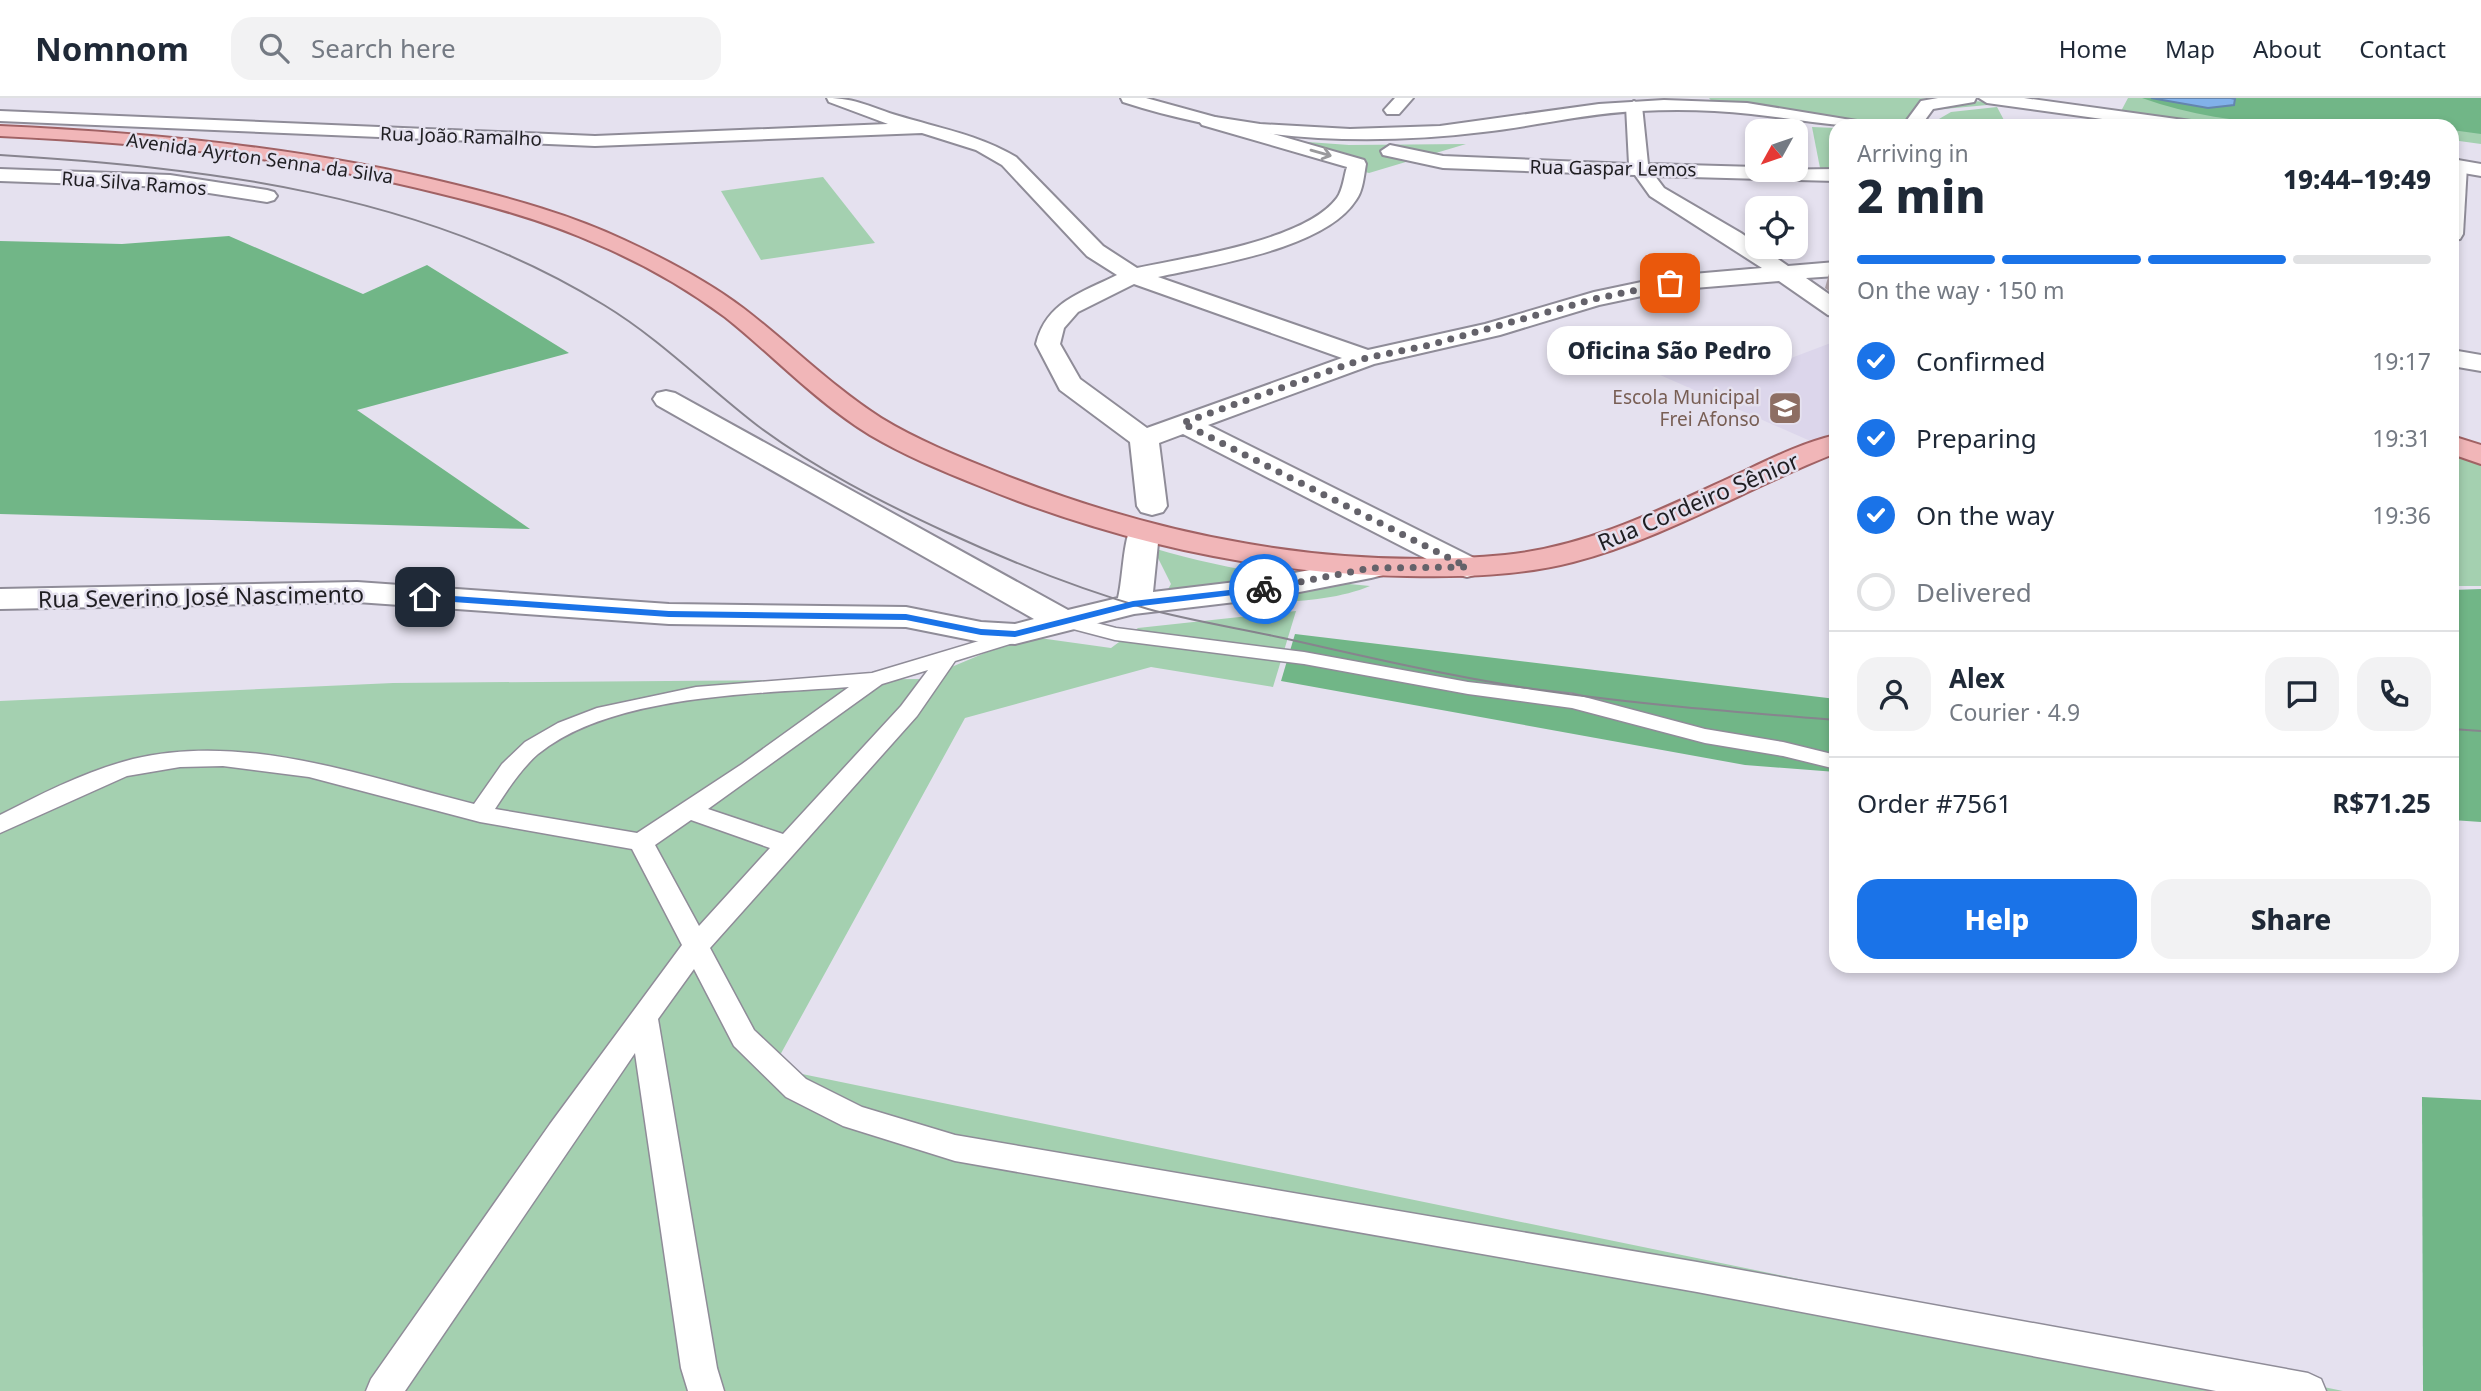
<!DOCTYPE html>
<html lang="en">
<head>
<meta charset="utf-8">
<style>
	:root { --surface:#fff; --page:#f2f2f3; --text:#1f2937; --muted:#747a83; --line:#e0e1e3; --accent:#1a73e8 }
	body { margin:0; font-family:"Noto Sans",sans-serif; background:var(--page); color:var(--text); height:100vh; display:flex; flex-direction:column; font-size:26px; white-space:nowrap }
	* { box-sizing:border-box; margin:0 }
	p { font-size:23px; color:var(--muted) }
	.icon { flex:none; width:38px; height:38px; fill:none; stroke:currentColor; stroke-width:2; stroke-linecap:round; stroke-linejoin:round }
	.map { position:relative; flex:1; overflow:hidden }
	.drawer { position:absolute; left:1829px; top:21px; width:630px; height:854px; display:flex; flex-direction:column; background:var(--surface); border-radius:21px; box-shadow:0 4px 10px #0003 }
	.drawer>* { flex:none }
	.needle { width:46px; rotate:230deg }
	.tools { position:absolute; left:1745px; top:21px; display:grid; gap:14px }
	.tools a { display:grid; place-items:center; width:63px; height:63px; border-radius:14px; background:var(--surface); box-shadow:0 4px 10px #0003; font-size:35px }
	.pin { position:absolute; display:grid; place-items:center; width:60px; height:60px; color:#fff; margin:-30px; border-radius:14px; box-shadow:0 4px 10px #0006 }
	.courier { position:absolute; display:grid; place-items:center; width:70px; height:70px; margin:-35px; border:5px solid #1a73e8; border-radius:50%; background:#fff; color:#222; box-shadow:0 2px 9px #0007 }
	.bubble { position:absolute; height:49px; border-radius:21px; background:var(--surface); box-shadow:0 4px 10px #0003; font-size:23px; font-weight:800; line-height:49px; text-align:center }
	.headline em { font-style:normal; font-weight:800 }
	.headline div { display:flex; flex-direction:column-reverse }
	.headline { display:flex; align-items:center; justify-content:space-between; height:119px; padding:0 28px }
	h1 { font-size:46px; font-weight:800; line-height:52px }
	.bar { display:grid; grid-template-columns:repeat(4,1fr); gap:10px 7px; align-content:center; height:84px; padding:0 28px }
	.bar i { height:9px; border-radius:5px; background:var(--line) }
	.bar .selected { background:var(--accent) }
	.bar p { grid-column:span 4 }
	.line { display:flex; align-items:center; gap:18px; padding:0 28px; border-top:2px solid var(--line) }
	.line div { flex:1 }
	.round { display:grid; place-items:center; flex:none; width:74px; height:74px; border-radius:21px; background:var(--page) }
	ol { padding:0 28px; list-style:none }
	li { display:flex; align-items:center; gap:21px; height:77px }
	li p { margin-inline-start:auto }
	li .icon { padding:7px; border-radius:50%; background:var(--accent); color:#fff; stroke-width:4 }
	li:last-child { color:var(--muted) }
	li i { width:38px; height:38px; border:4px solid var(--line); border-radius:50% }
	.primary-button { display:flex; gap:14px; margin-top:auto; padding:14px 28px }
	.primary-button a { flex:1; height:80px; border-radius:21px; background:var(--accent); color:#fff; font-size:28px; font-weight:800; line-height:80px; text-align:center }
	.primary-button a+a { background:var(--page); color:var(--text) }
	header { display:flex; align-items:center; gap:42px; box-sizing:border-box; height:98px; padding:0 35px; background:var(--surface); border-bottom:2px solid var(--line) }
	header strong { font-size:33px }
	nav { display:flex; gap:38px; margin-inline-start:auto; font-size:24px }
	.search { width:490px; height:63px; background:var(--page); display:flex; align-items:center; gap:18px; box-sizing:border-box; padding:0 24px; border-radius:21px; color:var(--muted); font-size:26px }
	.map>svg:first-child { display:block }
</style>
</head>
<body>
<header>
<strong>Nomnom</strong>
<div class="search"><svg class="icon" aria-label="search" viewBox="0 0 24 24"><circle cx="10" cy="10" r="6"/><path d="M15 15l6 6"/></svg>Search here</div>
<nav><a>Home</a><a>Map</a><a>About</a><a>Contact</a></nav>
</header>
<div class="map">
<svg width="2481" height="1293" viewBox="0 0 2481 1293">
	<rect width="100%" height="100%" fill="#e5e1ef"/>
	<!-- commercial -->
	<polygon fill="#dcd6eb" points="1836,243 1836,353 1833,353 1635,266 1717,244 1773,267"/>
	<!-- green -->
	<g fill="#a4d0b0">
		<polygon points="1709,0 1917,0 2009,5 1933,12 1925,23 1929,28 1840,28 1808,22 1720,13"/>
		<polygon points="2128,0 2481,0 2481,46 2452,42 2452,28 2214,28 2120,15"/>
		<polygon points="1997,9 2005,24 2039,28 1935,28 1932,25 1951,14"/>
		<polygon points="1812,29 1836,30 1836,71 1820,70"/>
		<polygon points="1238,39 1349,47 1466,46 1369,75"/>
		<polygon points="823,79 875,145 761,162 721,93"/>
		<polygon points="2452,352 2481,362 2481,488 2452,488"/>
		<path d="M 1153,450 C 1227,472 1293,481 1370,488 C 1316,511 1222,504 1160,505 L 1171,486 Z"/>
		<polygon points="1296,513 1273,589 1151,569 965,620 773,970 2343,1293 0,1293 0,603 393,585 923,581 1025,538 1111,550 1138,530"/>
	</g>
	<!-- forest -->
	<g fill="#71b687">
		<path d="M 2142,0 L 2481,0 L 2481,36 L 2452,32 L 2452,28 L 2424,28 L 2368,21 L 2364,28 C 2289,28 2214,26 2142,0 Z"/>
		<polygon points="229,138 363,196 427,167 569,255 357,312 530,431 0,416 0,143 122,146"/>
		<polygon points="2481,491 2481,724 2452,722 2452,492"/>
		<polygon points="1295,536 1836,601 1836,674 1745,667 1281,583"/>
		<polygon points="2422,999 2481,1002 2481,1293 2423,1293"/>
	</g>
	<!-- water -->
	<polygon fill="#81b1ea" stroke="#6485ae" stroke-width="2" points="2151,0 2231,0 2235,1 2234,7 2208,10"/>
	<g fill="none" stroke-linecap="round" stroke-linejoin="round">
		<!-- service casing -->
		<g stroke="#8f8c98" stroke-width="3">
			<g id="service">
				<polygon points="1061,516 1116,530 1304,554 1468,584 1573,596 1705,631 1783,644 1836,657 1836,671 1783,658 1705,645 1572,610 1468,596 1304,566 1115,542 1054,526 1051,522 1054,518"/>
				<path d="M 1022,530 L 1029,532 L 1032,536 L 1029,540 L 955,563 L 917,618 L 710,850 L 754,932 L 806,981 L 862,1009 L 955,1037 L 1697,1164 L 2308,1275 L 2321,1281 L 2326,1293 L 2216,1293 L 1697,1194 L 955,1063 L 843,1028 L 786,999 L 734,948 L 694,871 L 658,921 L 717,1270 L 724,1293 L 688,1293 L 681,1270 L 635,955 L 405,1293 L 366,1293 L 371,1281 L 550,1026 L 682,847 L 632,751 L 480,724 L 309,679 L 223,668 L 180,669 L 127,678 L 0,735 L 0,717 C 43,695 86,673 133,661 C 247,634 365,679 474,706 L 502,666 L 525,644 L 558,625 L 597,610 L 696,589 L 872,575 ZM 928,572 L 901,608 L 783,736 L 708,711 L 882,586 ZM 849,589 L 742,666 L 637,735 L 495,711 C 508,691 521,671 538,656 C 612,596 757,596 849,589 ZM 691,722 L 770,750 L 699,828 L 655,747 Z"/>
			</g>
		</g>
		<!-- minor casing -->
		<g stroke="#8f8c98" stroke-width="4">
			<g id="minor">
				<path d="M 827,0 C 856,0 872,10 899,18 C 939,30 979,37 1016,59 L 1103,148 L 1137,170 C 1188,159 1305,143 1337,100 C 1343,92 1344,78 1347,69 L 1202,27 L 1199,23 L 1202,19 L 1214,19 L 1364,62 L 1366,66 C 1364,77 1363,93 1356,102 C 1325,151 1212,167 1158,179 L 1368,252 L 1485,226 L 1594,194 L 1670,178 L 1762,170 L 1650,98 L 1635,77 L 1443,70 L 1383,57 L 1381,53 L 1390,47 L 1443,58 L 1629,66 L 1626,8 L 1634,3 L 1642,8 L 1648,66 L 1757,69 L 1757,72 L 1836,71 L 1836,83 L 1655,78 L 1664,90 L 1741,135 L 1788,168 L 1836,164 L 1836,178 L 1806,180 L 1836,201 L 1836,219 L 1828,217 L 1779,183 L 1670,192 L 1599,207 L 1500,237 L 1374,266 L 1208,327 L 1478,462 L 1483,469 L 1478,476 L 1467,479 L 1456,476 L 1183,336 L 1159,345 L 1167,408 L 1163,414 L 1152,417 L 1141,414 L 1137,408 L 1130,344 L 1060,292 L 1036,246 C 1046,204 1081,195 1117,177 L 1087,158 L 1002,67 L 976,52 L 922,35 L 595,48 L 0,23 L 0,13 L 595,38 L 888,26 L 829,4 ZM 1134,186 L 1342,260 L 1147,330 L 1080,281 L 1060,246 L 1064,230 L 1078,214 Z"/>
				<polygon points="1395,0 1413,0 1399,16 1387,16 1384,12"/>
				<polygon points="2458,62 2467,68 2463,136 2460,141 2452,142 2452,64"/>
				<polygon points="0,71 170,77 267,92 274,94 277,98 274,102 267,104 170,89 0,83"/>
				<polygon points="2452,252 2481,257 2481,273 2452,268"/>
				<path d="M 666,293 L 675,295 L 1068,512 L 1118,500 C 1123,481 1123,441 1132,428 L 1143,426 L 1154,428 L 1159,435 L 1153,494 L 1269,480 L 1371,460 L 1383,463 L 1387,470 L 1383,477 L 1371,480 L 1269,500 L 1134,516 L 1015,546 L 981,544 L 906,529 L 669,526 L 357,504 L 0,511 L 0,491 L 357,484 L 669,506 L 906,509 L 981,524 L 1015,526 L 1034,521 L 657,307 L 653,301 L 657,295 Z"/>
			</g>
		</g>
		<!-- tertiary casing -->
		<g stroke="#8f8c98" stroke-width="4">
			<path id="tertiary" d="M 1121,0 L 1146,0 L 1215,19 L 1260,26 L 1350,31 L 1440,28 L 1599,6 L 1664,2 L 1747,5 L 1857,23 L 1866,28 C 1826,28 1791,20 1751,16 C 1715,12 1677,11 1640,13 C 1587,15 1536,28 1483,34 C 1361,49 1241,42 1123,4 Z"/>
		</g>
		<!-- secondary casing -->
		<g stroke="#8f8c98" stroke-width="4">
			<g id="secondary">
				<polygon points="1938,0 1976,0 1974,4 1933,11 1925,22 1929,28 1911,28 1907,22 1921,3"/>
				<polygon points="1979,0 2024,0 2191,23 2200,28 2153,28 1987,5"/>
				<polygon points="2452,61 2481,66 2481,78 2452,73"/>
			</g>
		</g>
		<!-- primary casing -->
		<g stroke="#a16264" stroke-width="4">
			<g id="primary">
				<path d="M 0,28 C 154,35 306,50 456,87 C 513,101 571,117 624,142 C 665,161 707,183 743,210 C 790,246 831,288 881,320 C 917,342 957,358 997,374 C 1156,438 1332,473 1505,457 C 1587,449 1662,411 1736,377 C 1768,362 1801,345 1836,337 L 1836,355 C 1747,390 1665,440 1573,464 C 1518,478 1463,479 1407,478 C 1258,476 1114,443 977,387 C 940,372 904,357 870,337 C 816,304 774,258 725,219 C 686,190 642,165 597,146 C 546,123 492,108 438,95 C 295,59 148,45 0,38 Z"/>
				<polygon points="2452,338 2481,347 2481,366 2452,356"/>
			</g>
		</g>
		<!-- service -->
		<use href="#service" fill="#fff" fill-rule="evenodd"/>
		<!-- minor -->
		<use href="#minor" fill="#fff" fill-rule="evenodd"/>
		<!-- tertiary -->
		<use href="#tertiary" fill="#fff" fill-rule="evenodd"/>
		<!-- secondary -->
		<use href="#secondary" fill="#fff" fill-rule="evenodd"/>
		<!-- primary -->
		<use href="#primary" fill="#f1b6b8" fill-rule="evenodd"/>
		<!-- tram -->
		<g stroke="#87848e" stroke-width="2">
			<path d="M 0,57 C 209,70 422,95 604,207 C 660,241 706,288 758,328 C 816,371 881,404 946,434 C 1011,464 1079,491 1148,511 C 1192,523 1238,530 1283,540 C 1366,559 1449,578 1533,591 C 1633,606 1735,614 1836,622"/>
			<polyline points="2452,631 2481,633"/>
		</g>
	</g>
	<!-- wall -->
	<polygon fill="#b1a4a9" points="1833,161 1836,161 1836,199 1825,190"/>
	<!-- one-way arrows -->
	<defs><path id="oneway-shaft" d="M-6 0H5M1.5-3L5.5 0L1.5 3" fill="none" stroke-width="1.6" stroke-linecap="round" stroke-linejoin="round" transform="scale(1.75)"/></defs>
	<use stroke="#9a9a9c" href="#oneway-shaft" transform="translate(1321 55) rotate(16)"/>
	<!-- route -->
	<polygon fill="#1a73e8" points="1264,488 1269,491 1267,493 1133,509 1015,539 981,537 906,522 669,519 425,502 420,499 425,496 669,513 906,516 981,531 1015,533 1133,503"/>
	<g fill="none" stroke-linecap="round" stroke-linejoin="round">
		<!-- done -->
		<polyline stroke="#64626a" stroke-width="7" stroke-dasharray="0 12.6" points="1264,491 1371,470 1467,469 1182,325 1366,260 1426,248 1594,201 1670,185"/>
	</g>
	<!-- icons -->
	<defs>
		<g id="school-square" transform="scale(1.75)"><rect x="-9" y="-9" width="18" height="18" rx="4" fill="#8d6e63" stroke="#e5e1ef"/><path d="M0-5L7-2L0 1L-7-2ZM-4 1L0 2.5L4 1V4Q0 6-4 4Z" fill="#fff"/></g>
	</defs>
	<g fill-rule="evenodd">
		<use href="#school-square" x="1785" y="310"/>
	</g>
	<g text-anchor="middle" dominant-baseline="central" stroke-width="5" stroke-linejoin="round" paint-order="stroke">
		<!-- far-street labels -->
		<g font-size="19" fill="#1f1e22" stroke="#e5e1ef">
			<text transform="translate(461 38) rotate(2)">Rua João Ramalho</text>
			<text transform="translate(260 60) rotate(8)">Avenida Ayrton Senna da Silva</text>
			<text transform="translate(1613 70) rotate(1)">Rua Gaspar Lemos</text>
			<text transform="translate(134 85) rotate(4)">Rua Silva Ramos</text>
		</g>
		<!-- far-education labels -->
		<g font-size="19" fill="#785e54" stroke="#e5e1ef" text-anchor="end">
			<text x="1760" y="299">Escola Municipal<tspan x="1760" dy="22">Frei Afonso</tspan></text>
		</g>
		<!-- street labels -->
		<g font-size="23" fill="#1f1e22" stroke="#e5e1ef">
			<text transform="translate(1698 403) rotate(-23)">Rua Cordeiro Sênior</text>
			<text transform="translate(201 498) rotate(-1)">Rua Severino José Nascimento</text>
		</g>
	</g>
</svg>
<div class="tools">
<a><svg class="needle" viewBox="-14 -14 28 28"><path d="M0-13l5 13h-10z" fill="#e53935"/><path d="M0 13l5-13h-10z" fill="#747a83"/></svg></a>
<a><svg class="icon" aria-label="locate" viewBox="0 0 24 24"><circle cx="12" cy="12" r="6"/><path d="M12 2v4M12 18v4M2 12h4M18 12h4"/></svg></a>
</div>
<div class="pin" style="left:1670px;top:185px;background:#ea580c"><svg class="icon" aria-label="bag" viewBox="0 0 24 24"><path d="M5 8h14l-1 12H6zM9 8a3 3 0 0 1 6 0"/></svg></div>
<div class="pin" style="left:425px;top:499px;background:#1f2937"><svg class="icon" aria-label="home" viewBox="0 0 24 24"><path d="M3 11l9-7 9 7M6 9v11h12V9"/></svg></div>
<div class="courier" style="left:1264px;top:491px"><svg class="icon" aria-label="bike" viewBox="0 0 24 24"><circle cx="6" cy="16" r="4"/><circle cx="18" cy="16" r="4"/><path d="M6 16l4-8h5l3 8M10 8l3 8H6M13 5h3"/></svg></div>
<div class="bubble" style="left:1547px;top:228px;width:245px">Oficina São Pedro</div>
<section class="drawer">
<div class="headline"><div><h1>2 min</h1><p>Arriving in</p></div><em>19:44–19:49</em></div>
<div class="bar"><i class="selected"></i><i class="selected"></i><i class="selected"></i><i></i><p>On the way · 150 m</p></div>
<ol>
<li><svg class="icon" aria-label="check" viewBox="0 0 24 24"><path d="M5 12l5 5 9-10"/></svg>Confirmed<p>19:17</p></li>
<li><svg class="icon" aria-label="check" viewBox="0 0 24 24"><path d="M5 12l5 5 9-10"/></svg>Preparing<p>19:31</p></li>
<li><svg class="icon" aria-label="check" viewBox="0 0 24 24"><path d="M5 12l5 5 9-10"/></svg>On the way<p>19:36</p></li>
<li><i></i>Delivered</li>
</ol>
<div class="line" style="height:126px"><a class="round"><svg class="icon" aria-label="person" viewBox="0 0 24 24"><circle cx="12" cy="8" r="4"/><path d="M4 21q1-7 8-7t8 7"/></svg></a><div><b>Alex</b><p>Courier · 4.9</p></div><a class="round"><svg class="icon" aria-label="chat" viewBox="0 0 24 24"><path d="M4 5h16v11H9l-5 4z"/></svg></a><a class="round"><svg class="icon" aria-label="phone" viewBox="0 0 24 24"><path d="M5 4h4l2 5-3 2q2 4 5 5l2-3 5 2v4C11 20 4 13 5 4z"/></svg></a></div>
<div class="line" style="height:91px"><div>Order #7561</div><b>R$71.25</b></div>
<div class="primary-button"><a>Help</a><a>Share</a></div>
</section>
</div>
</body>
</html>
